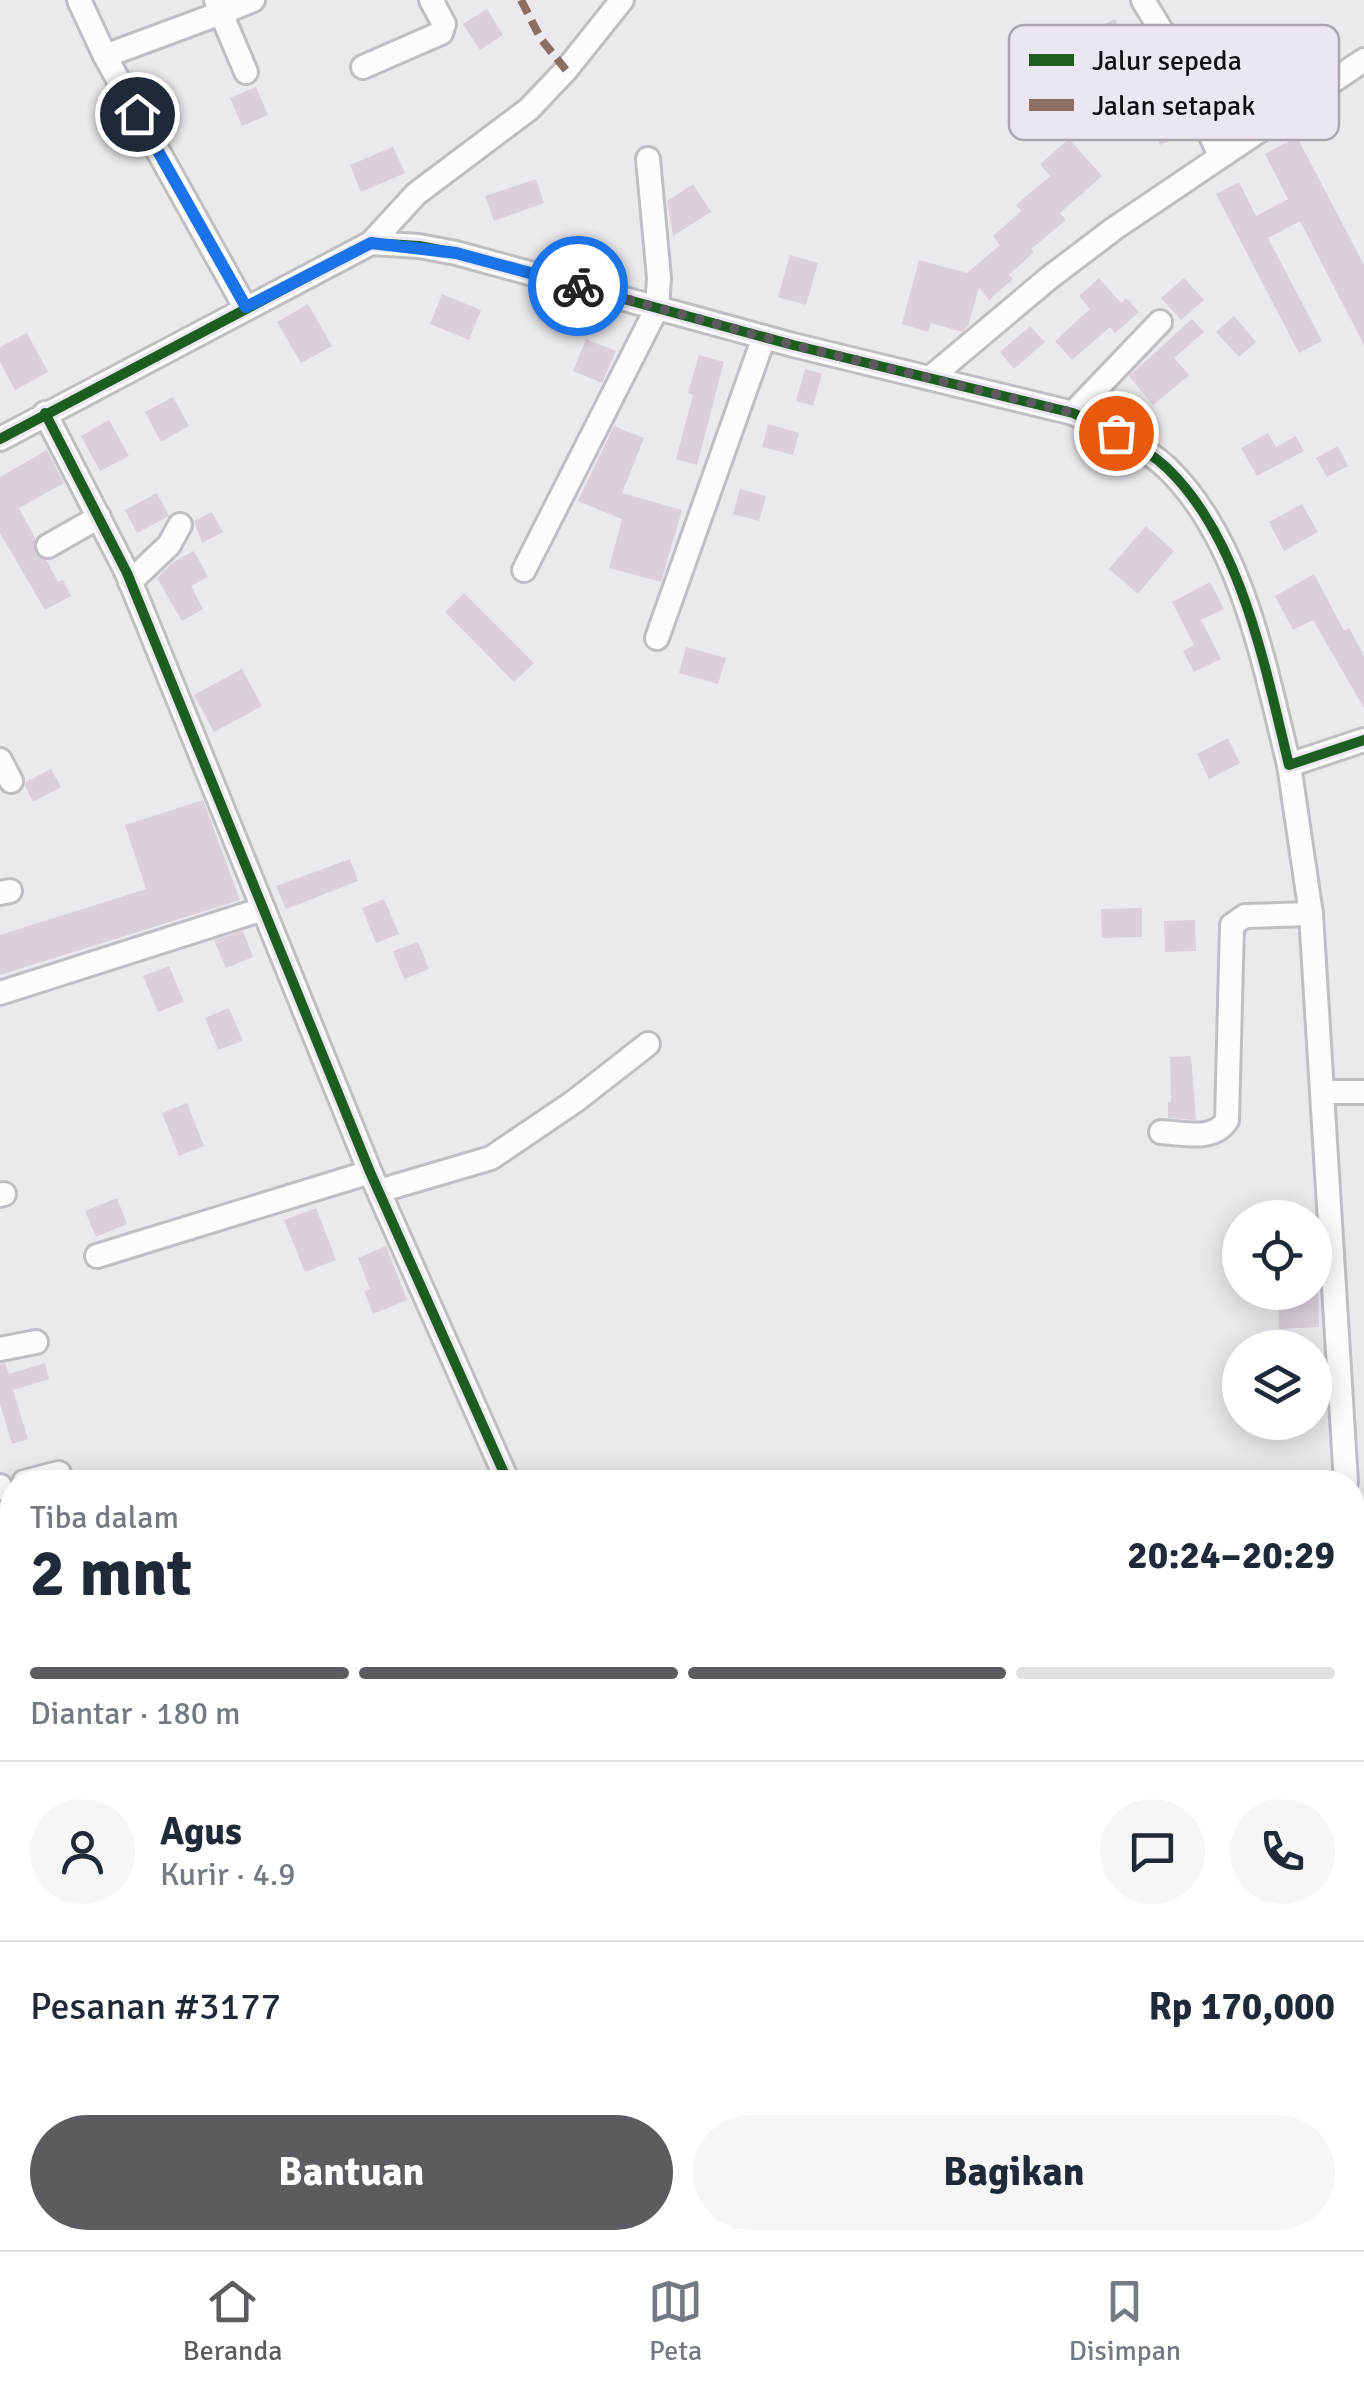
<!DOCTYPE html>
<html lang="id">
<head>
<meta charset="utf-8">
<style>
	:root { --surface:#fff; --page:#f6f6f7; --text:#1f2937; --muted:#747a83; --line:#e0e1e3; --accent:#5d5b5f }
	body { margin:0; font-family:Signika,sans-serif; background:var(--page); color:var(--text); height:100vh; display:flex; flex-direction:column; font-size:38px; white-space:nowrap }
	* { box-sizing:border-box; margin:0 }
	p { font-size:32px; color:var(--muted) }
	.icon { flex:none; width:55px; height:55px; fill:none; stroke:currentColor; stroke-width:2; stroke-linecap:round; stroke-linejoin:round }
	.map { position:relative; flex:1; overflow:hidden }
	.details { position:absolute; left:0px; top:1470px; width:1365px; height:780px; display:flex; flex-direction:column; background:var(--surface); border-radius:40px 40px 0 0; box-shadow:0 5px 25px #0003 }
	.details>* { flex:none }
	.buttons { position:absolute; left:1222px; top:1200px; display:grid; gap:20px }
	.buttons a { display:grid; place-items:center; width:110px; height:110px; border-radius:50%; background:var(--surface); box-shadow:0 5px 25px #0003; font-size:50px }
	.pin { position:absolute; display:grid; place-items:center; width:85px; height:85px; color:#fff; margin:-42px; border:5px solid #fff; border-radius:50%; box-shadow:0 2px 10px #0007 }
	.courier { position:absolute; display:grid; place-items:center; width:100px; height:100px; margin:-50px; border:8px solid #1a73e8; border-radius:50%; background:#fff; color:#222; box-shadow:0 2px 12px #0007 }
	.head em { font-style:normal; font-weight:700 }
	.head div { display:flex; flex-direction:column-reverse }
	.head { display:flex; align-items:center; justify-content:space-between; height:170px; padding:0 30px }
	h1 { font-size:65px; font-weight:700; line-height:75px }
	.bar { display:grid; grid-template-columns:repeat(4,1fr); gap:15px 10px; align-content:center; height:120px; padding:0 30px }
	.bar i { height:12px; border-radius:8px; background:var(--line) }
	.bar .active { background:var(--accent) }
	.bar p { grid-column:span 4 }
	.line { display:flex; align-items:center; gap:25px; padding:0 30px; border-top:2px solid var(--line) }
	.line div { flex:1 }
	.round { display:grid; place-items:center; flex:none; width:105px; height:105px; border-radius:52px; background:var(--page) }
	.primary-button { display:flex; gap:20px; margin-top:auto; padding:20px 30px }
	.primary-button a { flex:1; height:115px; border-radius:60px; background:var(--accent); color:#fff; font-size:40px; font-weight:700; line-height:115px; text-align:center }
	.primary-button a+a { background:var(--page); color:var(--text) }
	.dock { display:flex; justify-content:space-around; align-items:center; height:140px; border-top:2px solid var(--line); background:var(--surface); font-size:28px; color:var(--muted) }
	.dock a { display:grid; justify-items:center; gap:5px }
	.dock .active { color:var(--accent) }
	.map>svg:first-child { display:block }
</style>
</head>
<body>
<div class="map">
<svg width="1364" height="2250" viewBox="0 0 1364 2250">
	<rect width="100%" height="100%" fill="#ece9ee"/>
	<!-- building -->
	<g fill="#d9d0d9">
		<polygon points="487,9 503,35 480,50 463,24"/>
		<polygon points="1115,19 1126,44 1094,59 1083,34"/>
		<polygon points="256,87 268,115 242,126 230,98"/>
		<polygon points="1169,97 1186,134 1160,145 1144,108"/>
		<polygon points="1297,137 1364,265 1364,345 1300,221 1268,238 1322,341 1299,353 1216,194 1239,182 1256,216 1288,199 1265,154"/>
		<polygon points="1069,139 1102,176 1060,213 1066,220 1031,249 1034,252 1009,275 1013,279 989,300 979,288 968,326 962,332 931,323 928,332 902,324 919,260 967,273 1000,245 993,236 1021,211 1016,205 1050,176 1040,164"/>
		<polygon points="393,147 405,173 361,192 350,165"/>
		<polygon points="536,179 544,203 494,221 485,196"/>
		<polygon points="693,184 711,212 673,236 667,201"/>
		<polygon points="790,255 818,263 806,305 778,297"/>
		<polygon points="1099,278 1121,303 1126,298 1139,312 1115,333 1110,327 1072,360 1055,341 1090,309 1079,296"/>
		<polygon points="1184,278 1204,300 1181,320 1161,298"/>
		<polygon points="442,294 481,310 469,340 430,324"/>
		<polygon points="308,304 332,346 301,363 277,322"/>
		<polygon points="1234,316 1256,342 1239,357 1216,332"/>
		<polygon points="1192,319 1204,332 1174,358 1189,375 1153,405 1129,376"/>
		<polygon points="1030,326 1045,342 1014,369 1000,352"/>
		<polygon points="27,333 48,372 15,390 0,362 0,347"/>
		<polygon points="586,339 616,351 602,383 573,371"/>
		<polygon points="699,355 724,362 697,465 676,459 693,395 688,393"/>
		<polygon points="805,369 822,374 813,406 796,401"/>
		<polygon points="173,397 189,426 161,442 145,412"/>
		<polygon points="109,420 129,456 100,471 81,436"/>
		<polygon points="768,424 799,433 793,455 762,447"/>
		<polygon points="614,426 644,438 622,493 682,510 661,582 609,568 622,519 578,501"/>
		<polygon points="1268,433 1276,447 1296,436 1304,451 1257,476 1241,448"/>
		<polygon points="1338,446 1348,466 1327,477 1316,458"/>
		<polygon points="47,450 64,483 19,508 35,538 36,554 47,561 58,582 63,580 71,596 45,610 0,533 0,477"/>
		<polygon points="740,489 766,496 759,521 733,514"/>
		<polygon points="157,493 169,516 137,533 125,510"/>
		<polygon points="1302,504 1318,532 1284,551 1269,522"/>
		<polygon points="212,512 223,532 202,543 194,521"/>
		<polygon points="1146,526 1174,551 1138,594 1109,569"/>
		<polygon points="194,551 208,577 191,586 203,609 182,621 157,578 173,562"/>
		<polygon points="1314,574 1344,631 1349,628 1364,656 1364,708 1313,620 1293,630 1275,596"/>
		<polygon points="1210,582 1224,609 1201,620 1221,659 1194,672 1183,651 1194,645 1172,602"/>
		<polygon points="464,593 534,663 514,682 445,612"/>
		<polygon points="686,647 726,658 718,684 679,673"/>
		<polygon points="242,669 262,706 214,732 194,695"/>
		<polygon points="1228,738 1240,763 1209,779 1197,754"/>
		<polygon points="51,769 61,787 33,802 25,786 26,782"/>
		<polygon points="203,800 240,900 0,975 0,935 146,889 125,825"/>
		<polygon points="350,859 358,881 286,909 276,886"/>
		<polygon points="384,899 399,934 376,943 362,908"/>
		<polygon points="1142,908 1142,937 1102,938 1101,909"/>
		<polygon points="1195,920 1196,951 1165,952 1164,921"/>
		<polygon points="243,931 253,957 226,968 214,940"/>
		<polygon points="418,942 429,969 404,979 393,951"/>
		<polygon points="169,966 184,1002 158,1012 143,976"/>
		<polygon points="229,1008 243,1041 218,1050 205,1018"/>
		<polygon points="1191,1056 1196,1120 1168,1118 1168,1102 1171,1102 1170,1057"/>
		<polygon points="187,1103 204,1146 179,1156 162,1113"/>
		<polygon points="117,1198 127,1224 96,1237 85,1211"/>
		<polygon points="316,1208 336,1260 305,1272 284,1220"/>
		<polygon points="386,1246 407,1300 373,1314 364,1291 370,1289 358,1258"/>
		<polygon points="1278,1292 1318,1292 1319,1327 1279,1329"/>
		<polygon points="5,1363 9,1374 45,1363 49,1379 13,1390 28,1439 12,1444 0,1404 0,1364"/>
	</g>
	<g fill="none" stroke-linecap="round" stroke-linejoin="round">
		<!-- minor casing -->
		<g stroke="#c1bec3" stroke-width="28">
			<g id="minor">
				<polyline points="79,0 105,56 245,307"/>
				<polyline points="1143,0 1174,52 1220,156"/>
				<polyline points="105,56 221,13 216,0"/>
				<polyline points="363,67 441,33 444,24 431,0"/>
				<polyline points="246,72 221,13 253,0"/>
				<polyline points="371,243 416,194 529,109 566,70 622,0"/>
				<polyline points="930,378 1049,278 1115,228 1364,60"/>
				<polyline points="45,413 127,573 370,1172 508,1482"/>
				<polyline points="1073,413 1160,322"/>
				<path d="M 0,439 L 371,243 L 419,246 L 456,253 L 793,345 L 1073,413 C 1106,428 1140,443 1167,468 C 1242,540 1265,668 1289,765 L 1364,740"/>
				<polyline points="48,546 99,517"/>
				<polyline points="524,570 657,308 659,278 648,159"/>
				<polyline points="130,582 169,545 180,525"/>
				<polyline points="657,638 764,337"/>
				<polyline points="0,760 11,781"/>
				<polyline points="1289,765 1311,914 1346,1482"/>
				<polyline points="0,893 10,891"/>
				<polyline points="0,993 263,909"/>
				<polyline points="1323,1092 1364,1092"/>
				<path d="M 1161,1132 C 1183,1133 1214,1142 1227,1120 L 1232,925 L 1245,916 L 1311,914"/>
				<polyline points="379,1191 491,1158 575,1101 648,1044"/>
				<polyline points="0,1195 4,1194"/>
				<polyline points="97,1256 370,1172"/>
				<polyline points="0,1349 36,1342"/>
				<polyline points="24,1482 59,1473"/>
				<polyline points="0,1486 1,1488"/>
				<polyline points="1352,1768 1364,1783"/>
				<polyline points="1352,1816 1364,1807"/>
				<polyline points="0,1897 12,2029"/>
				<polyline points="0,2163 12,2157"/>
			</g>
		</g>
		<!-- minor -->
		<use href="#minor" stroke="#fcfcfc" stroke-width="22"/>
		<!-- quiet -->
		<polyline stroke="#8d6e63" stroke-width="8" stroke-dasharray="15 8" stroke-linecap="butt" points="521,0 541,39 566,70"/>
		<!-- cycleway casing -->
		<g stroke="#ece6f1" stroke-width="16">
			<g id="cycleway">
				<polyline points="45,413 127,573 370,1172 508,1482"/>
				<path d="M 0,439 L 371,243 L 419,246 L 456,253 L 793,345 L 1073,413 C 1106,428 1140,443 1167,468 C 1242,540 1265,668 1289,765 L 1364,740"/>
			</g>
		</g>
		<!-- cycleway -->
		<use href="#cycleway" stroke="#1b5e20" stroke-width="10"/>
	</g>
	<g fill="none" stroke-linecap="round" stroke-linejoin="round">
		<!-- done -->
		<polyline stroke="#5d5b5f" stroke-width="10" stroke-dasharray="0 18" points="578,286 793,345 1073,413 1116,433"/>
		<!-- route -->
		<polyline stroke="#1a73e8" stroke-width="12" points="137,114 246,307 371,243 456,253 578,286"/>
	</g>
	<!-- legend -->
	<rect x="1009" y="25" width="330" height="115" rx="15" fill="#ece6f1" stroke="#aaa5ae" stroke-width="2.5"/>
	<rect x="1029" y="54" width="45" height="12" fill="#1b5e20"/>
	<rect x="1029" y="99" width="45" height="12" fill="#8d6e63"/>
	<g font-size="28" fill="#100e12">
		<text x="1092" y="70">Jalur sepeda</text>
		<text x="1092" y="115">Jalan setapak</text>
	</g>
</svg>
<div class="buttons">
<a><svg class="icon" aria-label="locate" viewBox="0 0 24 24"><circle cx="12" cy="12" r="6"/><path d="M12 2v4M12 18v4M2 12h4M18 12h4"/></svg></a>
<a><svg class="icon" aria-label="layers" viewBox="0 0 24 24"><path d="M12 4l9 5-9 5-9-5zM3 14l9 5 9-5"/></svg></a>
</div>
<div class="pin" style="left:1116px;top:433px;background:#ea580c"><svg class="icon" aria-label="bag" viewBox="0 0 24 24"><path d="M5 8h14l-1 12H6zM9 8a3 3 0 0 1 6 0"/></svg></div>
<div class="pin" style="left:137px;top:114px;background:#1f2937"><svg class="icon" aria-label="home" viewBox="0 0 24 24"><path d="M3 11l9-7 9 7M6 9v11h12V9"/></svg></div>
<div class="courier" style="left:578px;top:286px"><svg class="icon" aria-label="bike" viewBox="0 0 24 24"><circle cx="6" cy="16" r="4"/><circle cx="18" cy="16" r="4"/><path d="M6 16l4-8h5l3 8M10 8l3 8H6M13 5h3"/></svg></div>
<section class="details">
<div class="head"><div><h1>2 mnt</h1><p>Tiba dalam</p></div><em>20:24–20:29</em></div>
<div class="bar"><i class="active"></i><i class="active"></i><i class="active"></i><i></i><p>Diantar · 180 m</p></div>
<div class="line" style="height:180px"><a class="round"><svg class="icon" aria-label="person" viewBox="0 0 24 24"><circle cx="12" cy="8" r="4"/><path d="M4 21q1-7 8-7t8 7"/></svg></a><div><b>Agus</b><p>Kurir · 4.9</p></div><a class="round"><svg class="icon" aria-label="chat" viewBox="0 0 24 24"><path d="M4 5h16v11H9l-5 4z"/></svg></a><a class="round"><svg class="icon" aria-label="phone" viewBox="0 0 24 24"><path d="M5 4h4l2 5-3 2q2 4 5 5l2-3 5 2v4C11 20 4 13 5 4z"/></svg></a></div>
<div class="line" style="height:130px"><div>Pesanan #3177</div><b>Rp 170,000</b></div>
<div class="primary-button"><a>Bantuan</a><a>Bagikan</a></div>
</section>
</div>
<nav class="dock">
<a class="active"><svg class="icon" aria-label="home" viewBox="0 0 24 24"><path d="M3 11l9-7 9 7M6 9v11h12V9"/></svg>Beranda</a>
<a><svg class="icon" aria-label="map" viewBox="0 0 24 24"><path d="M3 6l6-2 6 2 6-2v14l-6 2-6-2-6 2zM9 4v14M15 6v14"/></svg>Peta</a>
<a><svg class="icon" aria-label="saved" viewBox="0 0 24 24"><path d="M7 4h10v16l-5-4-5 4z"/></svg>Disimpan</a>
</nav>
</body>
</html>
